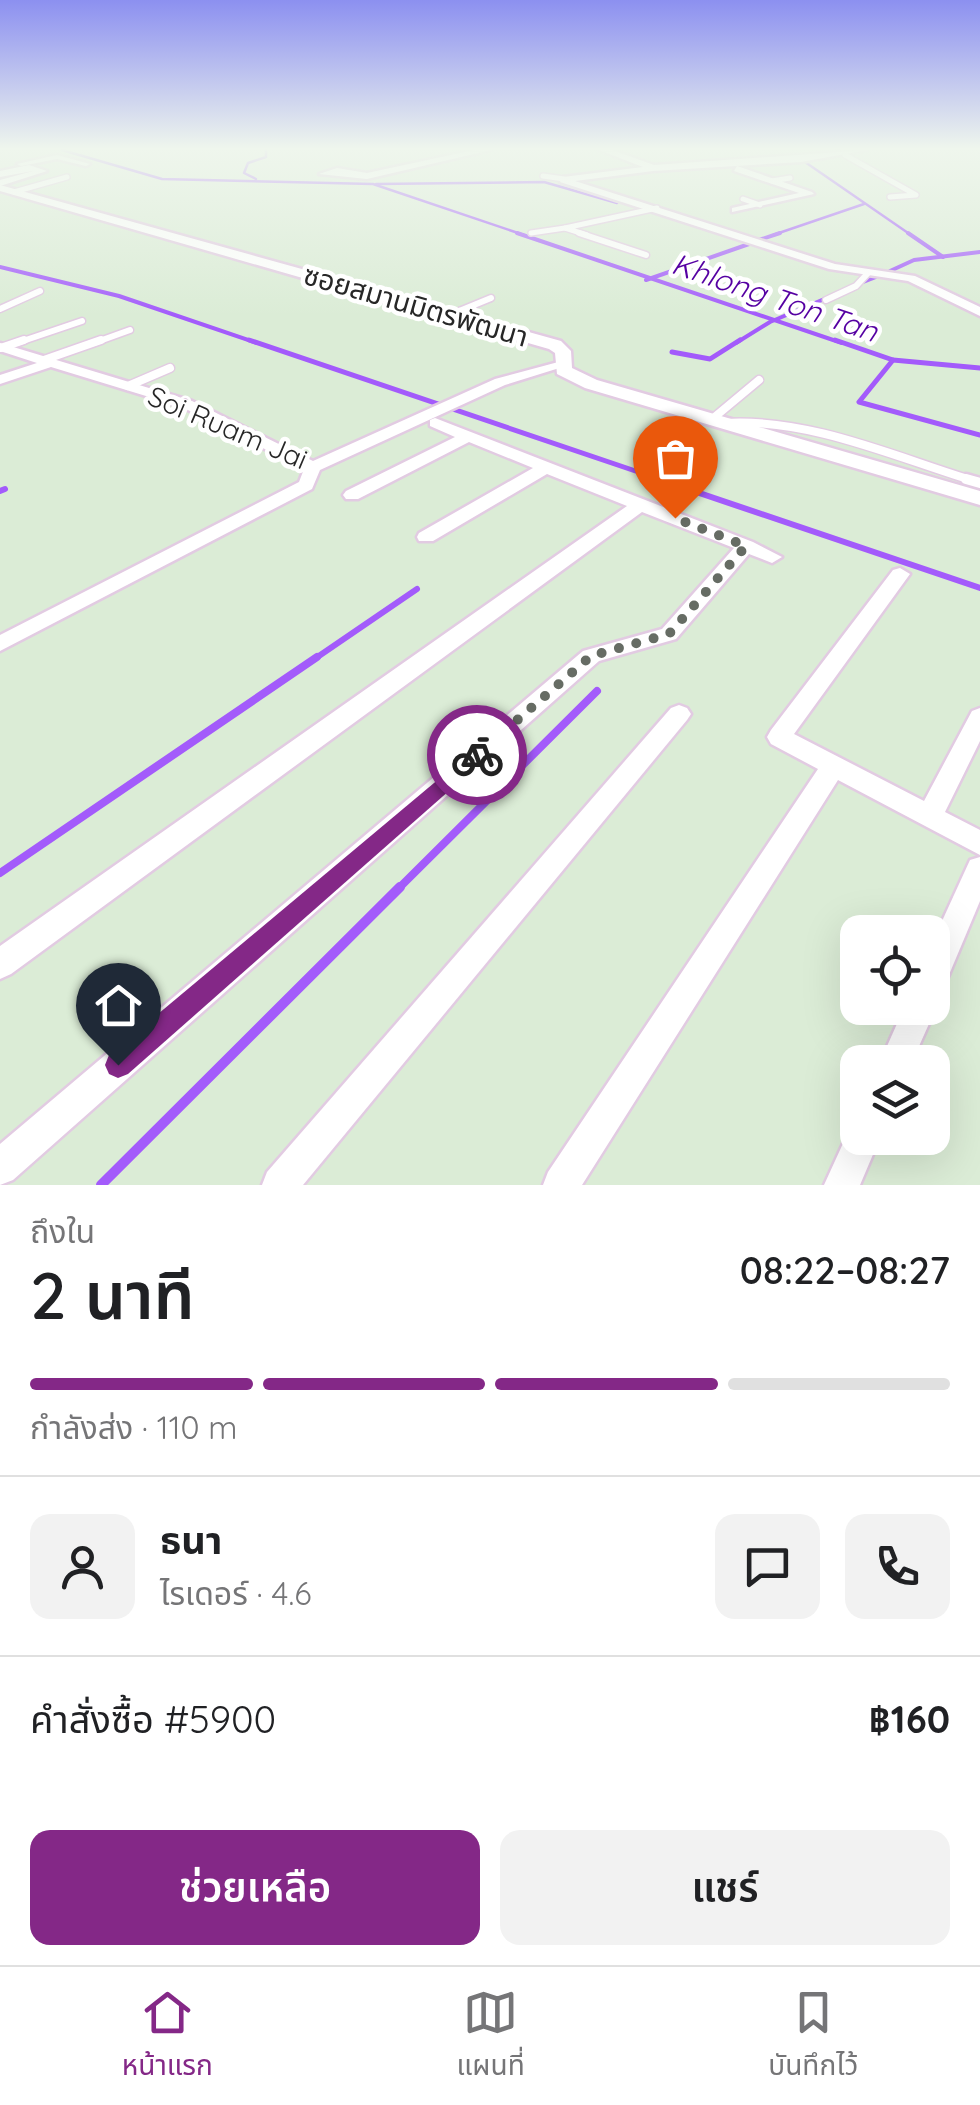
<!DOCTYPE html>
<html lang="th">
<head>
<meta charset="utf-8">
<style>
	:root { --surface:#fff; --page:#f2f2f2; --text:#202124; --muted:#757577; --line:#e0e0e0; --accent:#842887 }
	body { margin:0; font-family:Quicksand,"Noto Sans Thai",sans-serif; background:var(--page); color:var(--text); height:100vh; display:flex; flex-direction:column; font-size:38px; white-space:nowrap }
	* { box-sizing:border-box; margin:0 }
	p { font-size:32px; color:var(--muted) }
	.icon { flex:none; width:55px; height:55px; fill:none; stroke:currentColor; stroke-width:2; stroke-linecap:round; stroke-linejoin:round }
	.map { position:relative; height:1185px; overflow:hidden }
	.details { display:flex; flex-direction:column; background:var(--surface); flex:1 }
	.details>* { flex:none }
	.buttons { position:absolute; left:840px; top:915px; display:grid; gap:20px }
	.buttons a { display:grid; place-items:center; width:110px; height:110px; border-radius:20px; background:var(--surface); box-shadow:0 10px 40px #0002; font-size:50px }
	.pin { position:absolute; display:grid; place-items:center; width:85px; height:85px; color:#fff; margin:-102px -42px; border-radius:50% 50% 50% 0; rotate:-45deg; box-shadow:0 0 10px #0007 }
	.pin .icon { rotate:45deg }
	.courier { position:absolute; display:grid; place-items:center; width:100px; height:100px; margin:-50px; border:8px solid #842887; border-radius:50%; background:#fff; color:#222; box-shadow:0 2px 12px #0007 }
	.summary em { font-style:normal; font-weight:600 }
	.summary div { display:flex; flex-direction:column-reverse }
	.summary { display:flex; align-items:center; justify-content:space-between; height:170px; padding:0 30px }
	h1 { font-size:65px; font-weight:600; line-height:75px }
	.bar { display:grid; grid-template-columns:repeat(4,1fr); gap:15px 10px; align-content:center; height:120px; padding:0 30px }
	.bar i { height:12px; border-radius:8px; background:var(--line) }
	.bar .active { background:var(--accent) }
	.bar p { grid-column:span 4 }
	.line { display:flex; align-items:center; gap:25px; padding:0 30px; border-top:2px solid var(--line) }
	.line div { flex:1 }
	.round { display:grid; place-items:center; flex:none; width:105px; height:105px; border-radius:20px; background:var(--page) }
	.action { display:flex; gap:20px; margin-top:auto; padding:20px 30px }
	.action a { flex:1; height:115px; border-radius:20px; background:var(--accent); color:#fff; font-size:40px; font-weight:600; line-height:115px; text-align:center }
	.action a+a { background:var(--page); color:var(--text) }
	.tabs { display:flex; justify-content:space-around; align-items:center; height:140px; border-top:2px solid var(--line); background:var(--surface); font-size:28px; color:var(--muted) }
	.tabs a { display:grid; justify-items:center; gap:5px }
	.tabs .active { color:var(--accent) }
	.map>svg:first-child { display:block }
</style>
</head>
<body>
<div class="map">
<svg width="980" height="1185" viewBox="0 0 980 1185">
	<rect width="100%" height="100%" fill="#dbecd6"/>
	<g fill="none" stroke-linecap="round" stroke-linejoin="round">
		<!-- stream-far5 -->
		<g stroke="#a35bfb" stroke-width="2.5">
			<polyline points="62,150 162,179 373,184 524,235"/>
			<polyline points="813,154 841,150"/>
			<polyline points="805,162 911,235"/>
			<polyline points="256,179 244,173 248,163 266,157 266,150"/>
			<polyline points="376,184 544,182 617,203"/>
			<polyline points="773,235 864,204"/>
		</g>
		<!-- stream-far4 -->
		<g stroke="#a35bfb" stroke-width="4">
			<polyline points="517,233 842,343"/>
			<polyline points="908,233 943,257"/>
			<polyline points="759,240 780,233"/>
			<polyline points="0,267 119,296 257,343"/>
			<polyline points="890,271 914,260 980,252"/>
			<polyline points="646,280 749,244"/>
			<polyline points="858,284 876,277"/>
			<polyline points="736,343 770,322 829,297"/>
		</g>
		<!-- stream-far3 -->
		<g stroke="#a35bfb" stroke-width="5">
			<polyline points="249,340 665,481"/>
			<polyline points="835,340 893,360 859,402 980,435"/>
			<polyline points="672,352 710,359 740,340"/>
			<polyline points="893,360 980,368"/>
		</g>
		<!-- stream-far2 -->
		<g stroke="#a35bfb" stroke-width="6">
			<polyline points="658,479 980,588"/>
			<polyline points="0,491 5,489"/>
			<polyline points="313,660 417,589"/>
		</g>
		<!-- stream-far1 -->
		<g stroke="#a35bfb" stroke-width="8">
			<polyline points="0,873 317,657"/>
			<polyline points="397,890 597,691"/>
		</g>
		<!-- stream -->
		<polyline stroke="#a35bfb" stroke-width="10" points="101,1185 400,887"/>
		<!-- service-far3 casing -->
		<g stroke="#e2cbe2" stroke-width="8">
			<g id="service-far3">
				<polyline points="845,155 916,195 890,197"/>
				<polyline points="543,176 564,179"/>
				<polyline points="772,181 790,178"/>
				<polyline points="14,192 67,177"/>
				<polyline points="743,199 760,205"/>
				<polyline points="531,233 565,228"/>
				<polyline points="587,235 565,228 657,208"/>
			</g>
		</g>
		<!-- service-far2 casing -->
		<g stroke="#e2cbe2" stroke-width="9">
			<g id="service-far2">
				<polyline points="579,233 646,255"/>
				<polyline points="826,300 856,286 868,273"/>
				<polyline points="0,309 40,291"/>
				<polyline points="452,314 491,298"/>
				<polyline points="17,343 82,321"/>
				<polyline points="94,343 130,330"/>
			</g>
		</g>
		<!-- service-far1 casing -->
		<g stroke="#e2cbe2" stroke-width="11">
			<g id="service-far1">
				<polyline points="1,348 24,340"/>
				<polyline points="41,361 101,340"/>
				<polyline points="128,386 170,368"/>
				<polyline points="711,420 759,380"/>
				<path d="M 725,423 C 810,418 895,457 974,481"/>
			</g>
		</g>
		<!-- service casing -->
		<g stroke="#e2cbe2" stroke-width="15">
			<polyline id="service" points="966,479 980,483"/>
		</g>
		<!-- minor casing -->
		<g stroke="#e2cbe2" stroke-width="5">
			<g id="minor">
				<polygon points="474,150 491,150 367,179 319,174 337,168 367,173"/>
				<polygon points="599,150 612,150 654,165 867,150 801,162 653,171 575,181 835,264 915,276 980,307 980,316 908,281 829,269 560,182 563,177 643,167"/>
				<polygon points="57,155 90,164 86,166 57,159 21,166 17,164"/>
				<polygon points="29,165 47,171 0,186 0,180 33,171 0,177 0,171"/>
				<polygon points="737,166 812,192 814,194 732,212 732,208 799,193 734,171"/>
				<polygon points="0,343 192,401 313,461 495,379 562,361 569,365 505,385 320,470 312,489 0,651 0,635 299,482 304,469 182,407 51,367 0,384 0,375 37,363 0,351"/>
				<polygon points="435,418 753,542 782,557 772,563 749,554 676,639 599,661 13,1180 0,1185 0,1144 583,651 662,629 734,548 642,512 11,974 0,979 0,946 627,506 547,474 433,541 419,541 417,537 419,533 533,468 469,442 358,499 346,499 343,495 346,491 455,437 430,426 430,420"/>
				<polygon points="900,568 910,574 794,734 924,801 972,711 980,708 980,741 945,812 980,830 980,855 838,780 582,1185 543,1185 548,1172 818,769 771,744 767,737 771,730 893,570"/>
				<polygon points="679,705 687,708 691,714 687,720 303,1185 262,1185 267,1172 671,708"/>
				<polygon points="980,857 980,901 943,989 932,993 932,943 970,860"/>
				<polygon points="932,1000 936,1008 912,1062 880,1062 904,1008 932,1008"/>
				<polygon points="858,1123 858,1138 880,1138 860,1185 824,1185 851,1126"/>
			</g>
		</g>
		<!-- tertiary casing -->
		<g stroke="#e2cbe2" stroke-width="5">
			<polygon id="tertiary" points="0,185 561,341 571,351 572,368 597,380 980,491 980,505 585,388 557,374 555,353 549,349 0,191"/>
		</g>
		<!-- service-far3 -->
		<use href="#service-far3" stroke="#fff" stroke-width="5"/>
		<!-- service-far2 -->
		<use href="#service-far2" stroke="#fff" stroke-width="6"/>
		<!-- service-far1 -->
		<use href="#service-far1" stroke="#fff" stroke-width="8"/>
		<!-- service -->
		<use href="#service" stroke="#fff" stroke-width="10"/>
		<!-- minor -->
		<use href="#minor" fill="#fff" fill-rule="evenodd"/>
		<!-- tertiary -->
		<use href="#tertiary" fill="#fff" fill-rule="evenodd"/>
	</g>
	<!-- sky -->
	<linearGradient id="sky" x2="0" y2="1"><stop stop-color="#8c90f0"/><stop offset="0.47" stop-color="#eff6ed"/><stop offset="1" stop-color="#eff6ed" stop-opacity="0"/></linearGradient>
	<rect width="980" height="316" fill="url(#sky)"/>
	<!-- route -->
	<polygon fill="#842887" points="477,747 487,755 484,760 128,1074 118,1078 109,1074 105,1065 109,1055"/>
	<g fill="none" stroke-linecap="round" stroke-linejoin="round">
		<!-- done -->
		<polyline stroke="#666c64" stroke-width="10" stroke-dasharray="0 18" points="477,755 591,656 669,634 746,546 675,518"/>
	</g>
	<g text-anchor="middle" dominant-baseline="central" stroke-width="9" stroke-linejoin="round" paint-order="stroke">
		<!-- far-street labels -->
		<g font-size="28" fill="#272727" stroke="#fff">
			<text transform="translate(416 305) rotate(16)">ซอยสมานมิตรพัฒนา</text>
			<text transform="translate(228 427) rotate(23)">Soi Ruam Jai</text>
		</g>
		<!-- far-water labels -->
		<g font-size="30" font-style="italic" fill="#5500a2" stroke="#fff">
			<text transform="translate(775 297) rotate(19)">Khlong Ton Tan</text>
		</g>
	</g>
</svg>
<div class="buttons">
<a><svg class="icon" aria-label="locate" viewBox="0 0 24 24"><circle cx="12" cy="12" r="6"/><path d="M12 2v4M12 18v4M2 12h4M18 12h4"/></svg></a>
<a><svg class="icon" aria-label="layers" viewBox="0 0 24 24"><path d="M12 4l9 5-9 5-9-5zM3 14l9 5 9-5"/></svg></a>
</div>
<div class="pin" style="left:675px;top:518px;background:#ea580c"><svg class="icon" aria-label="bag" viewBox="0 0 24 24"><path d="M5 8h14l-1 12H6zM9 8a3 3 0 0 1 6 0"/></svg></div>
<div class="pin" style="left:118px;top:1065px;background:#1f2937"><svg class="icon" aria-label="home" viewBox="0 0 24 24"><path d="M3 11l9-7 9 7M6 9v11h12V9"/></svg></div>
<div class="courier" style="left:477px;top:755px"><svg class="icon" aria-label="bike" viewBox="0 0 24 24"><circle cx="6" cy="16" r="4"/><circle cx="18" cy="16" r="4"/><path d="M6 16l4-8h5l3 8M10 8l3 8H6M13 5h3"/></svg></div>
</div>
<section class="details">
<div class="summary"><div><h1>2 นาที</h1><p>ถึงใน</p></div><em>08:22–08:27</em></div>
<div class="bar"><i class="active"></i><i class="active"></i><i class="active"></i><i></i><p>กำลังส่ง · 110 m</p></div>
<div class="line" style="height:180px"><a class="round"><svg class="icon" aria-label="person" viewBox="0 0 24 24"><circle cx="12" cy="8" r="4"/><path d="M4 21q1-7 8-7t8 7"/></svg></a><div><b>ธนา</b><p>ไรเดอร์ · 4.6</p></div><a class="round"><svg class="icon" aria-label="chat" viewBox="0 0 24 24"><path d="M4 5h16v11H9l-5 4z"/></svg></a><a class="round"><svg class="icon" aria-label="phone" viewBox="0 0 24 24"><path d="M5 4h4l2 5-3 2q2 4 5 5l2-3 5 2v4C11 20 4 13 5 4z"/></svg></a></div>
<div class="line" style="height:130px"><div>คำสั่งซื้อ #5900</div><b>฿160</b></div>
<div class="action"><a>ช่วยเหลือ</a><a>แชร์</a></div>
</section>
<nav class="tabs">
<a class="active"><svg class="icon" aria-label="home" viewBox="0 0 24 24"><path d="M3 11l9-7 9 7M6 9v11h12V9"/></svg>หน้าแรก</a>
<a><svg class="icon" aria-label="map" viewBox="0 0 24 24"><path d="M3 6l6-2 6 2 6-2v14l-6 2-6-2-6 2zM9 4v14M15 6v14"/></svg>แผนที่</a>
<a><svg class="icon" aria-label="saved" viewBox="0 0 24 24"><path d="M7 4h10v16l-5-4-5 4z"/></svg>บันทึกไว้</a>
</nav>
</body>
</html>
